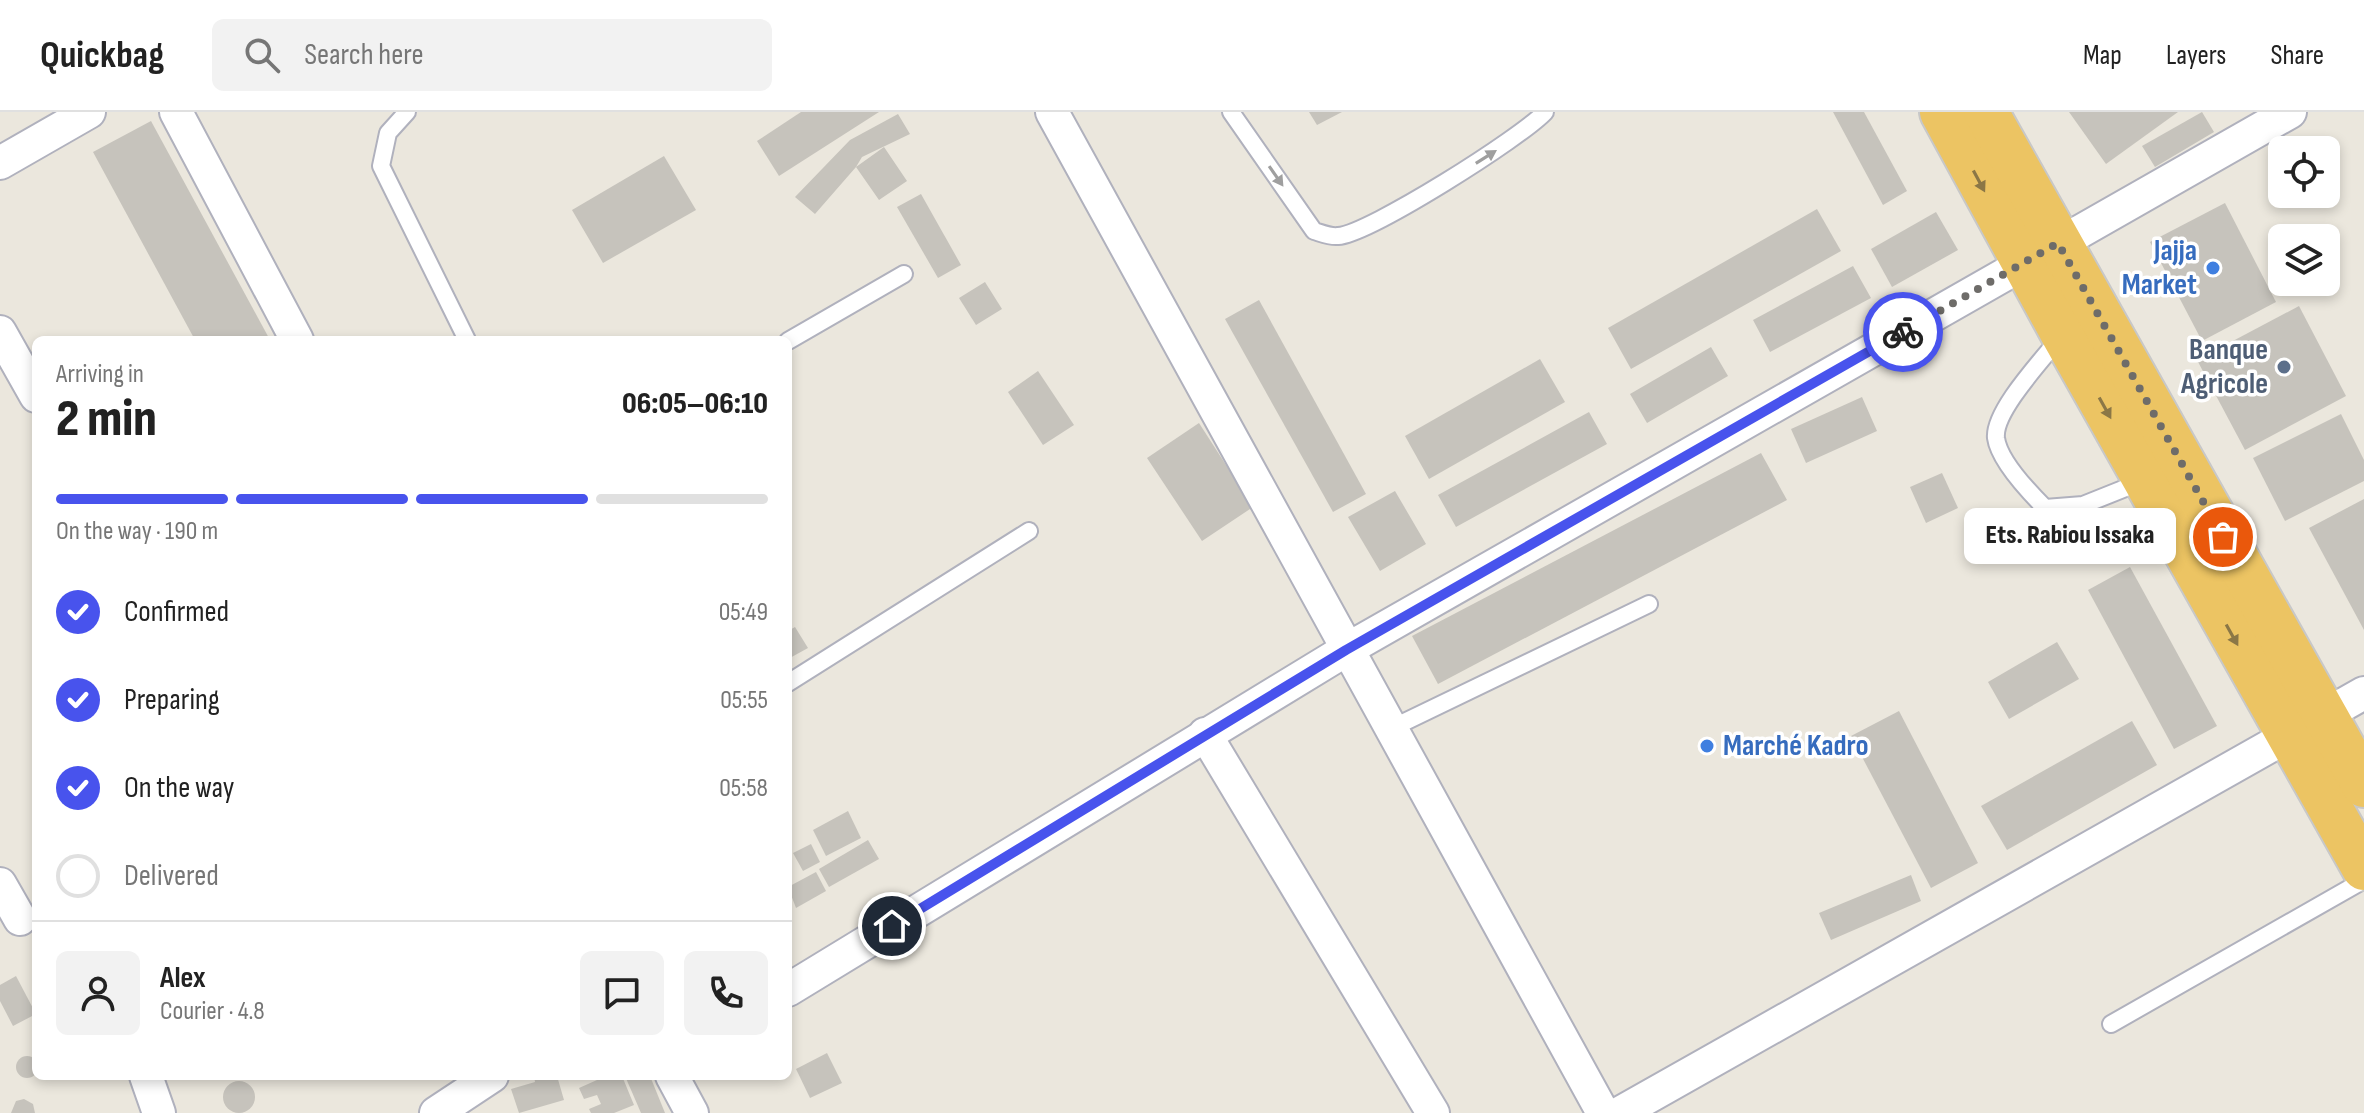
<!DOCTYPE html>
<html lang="en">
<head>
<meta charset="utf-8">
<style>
	:root { --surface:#fff; --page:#f2f2f2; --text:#222; --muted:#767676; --line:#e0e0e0; --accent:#4853ed }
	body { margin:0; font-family:"Sofia Sans Condensed",sans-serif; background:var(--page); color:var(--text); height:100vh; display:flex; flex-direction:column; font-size:30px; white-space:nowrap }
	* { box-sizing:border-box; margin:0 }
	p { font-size:26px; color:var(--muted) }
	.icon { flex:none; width:44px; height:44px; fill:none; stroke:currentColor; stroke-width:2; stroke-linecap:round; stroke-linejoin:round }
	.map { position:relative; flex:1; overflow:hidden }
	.side { position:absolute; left:32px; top:224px; width:760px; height:744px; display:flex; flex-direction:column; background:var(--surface); border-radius:12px; box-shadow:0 4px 12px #0003 }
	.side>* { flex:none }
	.tools { position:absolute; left:2268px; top:24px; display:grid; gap:16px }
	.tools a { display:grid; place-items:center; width:72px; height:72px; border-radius:12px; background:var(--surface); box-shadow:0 4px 12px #0003; font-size:40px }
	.pin { position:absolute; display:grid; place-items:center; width:68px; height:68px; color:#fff; margin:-34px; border:4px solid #fff; border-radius:50%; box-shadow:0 2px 8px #0007 }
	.courier { position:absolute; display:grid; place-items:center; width:80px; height:80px; margin:-40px; border:6px solid #4853ed; border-radius:50%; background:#fff; color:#222; box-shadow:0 2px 10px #0007 }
	.bubble { position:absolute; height:56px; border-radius:12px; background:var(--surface); box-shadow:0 4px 12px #0003; font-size:26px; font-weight:800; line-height:56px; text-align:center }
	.head em { font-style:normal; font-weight:800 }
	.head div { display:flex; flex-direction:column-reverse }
	.head { display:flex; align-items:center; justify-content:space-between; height:136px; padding:0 24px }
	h1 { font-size:52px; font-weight:800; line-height:60px }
	.bar { display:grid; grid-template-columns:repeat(4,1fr); gap:12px 8px; align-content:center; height:96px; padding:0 24px }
	.bar i { height:10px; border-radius:6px; background:var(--line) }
	.bar .selected { background:var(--accent) }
	.bar p { grid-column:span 4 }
	.line { display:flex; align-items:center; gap:20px; padding:0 24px; border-top:2px solid var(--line) }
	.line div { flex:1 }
	.round { display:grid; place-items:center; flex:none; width:84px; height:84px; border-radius:12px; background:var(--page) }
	ol { padding:0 24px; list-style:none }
	li { display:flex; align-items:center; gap:24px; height:88px }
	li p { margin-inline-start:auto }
	li .icon { padding:8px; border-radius:50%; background:var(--accent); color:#fff; stroke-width:4 }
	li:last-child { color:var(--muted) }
	li i { width:44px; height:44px; border:4px solid var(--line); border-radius:50% }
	header { display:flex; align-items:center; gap:48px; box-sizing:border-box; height:112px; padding:0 40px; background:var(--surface); border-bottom:2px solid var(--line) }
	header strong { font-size:38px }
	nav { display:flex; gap:44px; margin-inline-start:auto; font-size:28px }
	.search { width:560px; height:72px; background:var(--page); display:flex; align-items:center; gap:20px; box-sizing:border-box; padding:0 28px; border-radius:12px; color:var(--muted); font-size:30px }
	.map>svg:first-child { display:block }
</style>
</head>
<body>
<header>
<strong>Quickbag</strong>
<div class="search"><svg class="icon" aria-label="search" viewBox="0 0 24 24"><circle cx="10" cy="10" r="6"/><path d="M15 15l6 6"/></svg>Search here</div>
<nav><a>Map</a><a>Layers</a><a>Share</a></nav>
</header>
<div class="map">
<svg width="2364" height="1001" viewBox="0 0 2364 1001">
	<rect width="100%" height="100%" fill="#ebe7dd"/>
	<!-- building -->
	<g fill="#c6c3bc">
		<polygon points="801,0 879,0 779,64 757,29"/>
		<polygon points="1309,0 1342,0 1317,13"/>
		<polygon points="1833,0 1864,0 1907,79 1883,93"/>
		<polygon points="2069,0 2178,0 2106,52"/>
		<polygon points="2202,0 2214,20 2155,55 2142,34"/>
		<polygon points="898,2 910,22 862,45 856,55 884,35 907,69 879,88 856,55 815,102 795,85 850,28"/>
		<polygon points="151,9 270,228 195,228 93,40"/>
		<polygon points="664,44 696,98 603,151 572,98"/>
		<polygon points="921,82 961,153 938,166 897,95"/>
		<polygon points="2225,91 2276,190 2202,229 2150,130"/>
		<polygon points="1817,97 1841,139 1631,257 1608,216"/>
		<polygon points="1936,100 1958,138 1892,175 1871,137"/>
		<polygon points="1853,154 1871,186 1770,240 1753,208"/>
		<polygon points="985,170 1002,197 976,213 959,186"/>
		<polygon points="1259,188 1366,382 1333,400 1225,207"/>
		<polygon points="2299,194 2346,284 2245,338 2197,248"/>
		<polygon points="1711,235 1728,264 1647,311 1630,282"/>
		<polygon points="1540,247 1565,290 1429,367 1405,324"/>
		<polygon points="1038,259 1074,313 1043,333 1008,280"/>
		<polygon points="1862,285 1877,319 1806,351 1791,317"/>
		<polygon points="1589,300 1607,332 1456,415 1438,383"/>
		<polygon points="2341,302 2364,348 2364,369 2285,409 2253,346"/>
		<polygon points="1199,311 1253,395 1202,429 1147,346"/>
		<polygon points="1761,341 1787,388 1438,572 1412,524"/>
		<polygon points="1942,361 1958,396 1926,411 1910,375"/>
		<polygon points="1395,379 1426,432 1380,459 1348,405"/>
		<polygon points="2364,387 2364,518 2309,416"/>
		<polygon points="2130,455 2217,614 2174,637 2088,478"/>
		<polygon points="795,515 808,536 788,547 788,519"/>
		<polygon points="2057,530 2079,567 2009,607 1988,570"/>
		<polygon points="1899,599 1978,751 1931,776 1851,624"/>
		<polygon points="2132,609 2157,653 2007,738 1981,694"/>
		<polygon points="848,699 861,726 826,744 813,718"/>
		<polygon points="868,728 879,747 829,775 819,757"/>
		<polygon points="811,732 820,750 803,759 793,741"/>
		<polygon points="816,760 826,779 796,796 788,775"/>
		<polygon points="1911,763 1921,789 1831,828 1819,801"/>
		<polygon points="16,864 36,902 13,914 0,889 0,873"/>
		<polygon points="827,941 842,971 810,986 796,957"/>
		<circle cx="27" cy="955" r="11"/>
		<polygon points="534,964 557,964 564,988 519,1001 511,977 535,970"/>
		<polygon points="606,964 622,964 634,993 614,1001 591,1001 589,997 601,992 597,983 584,987 579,976"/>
		<polygon points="625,964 650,964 665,1001 641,1001"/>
		<circle cx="239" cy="985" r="16"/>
		<polygon points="24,987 33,992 35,1001 11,1001 16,989"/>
	</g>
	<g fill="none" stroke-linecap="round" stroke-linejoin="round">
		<!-- service casing -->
		<g stroke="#b0b1bd" stroke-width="20">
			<g id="service">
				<polyline points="407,0 388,21 381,54 467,228"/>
				<path d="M 1231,0 L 1314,119 C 1321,121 1330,125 1338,124 C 1369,122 1522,25 1545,0"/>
				<path d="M 2062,223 C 2045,245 1993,299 1996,326 C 1999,348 2029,380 2045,396 L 2083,393 L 2143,369"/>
				<polyline points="788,229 904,162"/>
				<polyline points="788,571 1029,419"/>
				<polyline points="1390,617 1649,492"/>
				<polyline points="2111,912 2364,768"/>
			</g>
		</g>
		<!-- minor casing -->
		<g stroke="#b0b1bd" stroke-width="36">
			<g id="minor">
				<polyline points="176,0 297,228"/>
				<polyline points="1052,0 1603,1001"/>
				<polyline points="0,51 89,0"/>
				<polyline points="0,220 36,284"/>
				<polyline points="1205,622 1433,1001"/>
				<polyline points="0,772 20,807"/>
				<polyline points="788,878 1346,538 2290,0"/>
				<polyline points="146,964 159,1001"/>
				<polyline points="672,964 692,1001"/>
				<polyline points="436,1001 492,964"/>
				<polyline points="1620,1001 2364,581"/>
			</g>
		</g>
		<!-- trunk casing -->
		<g stroke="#c8c8c8" stroke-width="48">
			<g id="trunk">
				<polyline points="1942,0 2063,222 2364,756"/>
				<polyline points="1986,0 2364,673"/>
			</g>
		</g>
		<!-- service -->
		<use href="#service" stroke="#fff" stroke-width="16"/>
		<!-- minor -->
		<use href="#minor" stroke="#fff" stroke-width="32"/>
		<!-- trunk -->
		<use href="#trunk" stroke="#ecc463" stroke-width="44"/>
	</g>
	<!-- one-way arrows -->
	<defs><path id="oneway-solid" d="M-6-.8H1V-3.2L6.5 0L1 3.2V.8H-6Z" transform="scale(2)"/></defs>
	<g fill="#9f9f9f">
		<use href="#oneway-solid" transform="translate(1486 45) rotate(-32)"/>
		<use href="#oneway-solid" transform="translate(1276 64) rotate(55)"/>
	</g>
	<g fill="#8b7746">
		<use href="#oneway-solid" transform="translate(1979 69) rotate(62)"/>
		<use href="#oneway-solid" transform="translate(2105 296) rotate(61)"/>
		<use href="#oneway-solid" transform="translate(2232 523) rotate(61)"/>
	</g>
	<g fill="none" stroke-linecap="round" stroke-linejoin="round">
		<!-- done -->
		<polyline stroke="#6e6c69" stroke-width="8" stroke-dasharray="0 14.4" points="1903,220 2058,131 2223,425"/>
		<!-- route -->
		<polyline stroke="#4853ed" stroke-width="10" points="892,814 1346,538 1903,220"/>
	</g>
	<!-- markers -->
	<g fill="#3f7fe0" stroke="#fff" stroke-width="3">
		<circle cx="2213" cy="156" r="8"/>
		<circle cx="1707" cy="634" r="8"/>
	</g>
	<circle fill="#5c6f8a" stroke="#fff" stroke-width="3" cx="2284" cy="255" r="8"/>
	<g text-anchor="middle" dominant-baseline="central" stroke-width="7" stroke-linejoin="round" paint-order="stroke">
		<!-- shop labels -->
		<g font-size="30" font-weight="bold" fill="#366cbe" stroke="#fff" text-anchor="end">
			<text x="2197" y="139">Jajja<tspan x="2197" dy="34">Market</tspan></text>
			<text x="1723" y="634" text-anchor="start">Marché Kadro</text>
		</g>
		<!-- service labels -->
		<g font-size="30" font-weight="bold" fill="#4e5e75" stroke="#fff" text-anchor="end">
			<text x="2268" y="238">Banque<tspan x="2268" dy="34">Agricole</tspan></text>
		</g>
	</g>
</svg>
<div class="tools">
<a><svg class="icon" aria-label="locate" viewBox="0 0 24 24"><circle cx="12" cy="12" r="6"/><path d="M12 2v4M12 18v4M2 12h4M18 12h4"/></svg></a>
<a><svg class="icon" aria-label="layers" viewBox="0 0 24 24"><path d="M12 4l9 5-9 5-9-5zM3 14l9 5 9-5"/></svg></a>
</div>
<div class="pin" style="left:2223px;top:425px;background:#ea580c"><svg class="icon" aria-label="bag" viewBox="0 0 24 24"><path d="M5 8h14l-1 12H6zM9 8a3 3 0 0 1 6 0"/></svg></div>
<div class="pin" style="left:892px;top:814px;background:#1f2937"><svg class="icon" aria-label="home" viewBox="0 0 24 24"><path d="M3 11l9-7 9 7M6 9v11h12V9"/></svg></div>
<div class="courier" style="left:1903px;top:220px"><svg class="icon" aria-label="bike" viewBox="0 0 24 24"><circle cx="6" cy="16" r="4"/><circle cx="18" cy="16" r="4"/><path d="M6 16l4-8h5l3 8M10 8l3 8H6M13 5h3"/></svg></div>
<div class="bubble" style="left:1964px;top:396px;width:212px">Ets. Rabiou Issaka</div>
<section class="side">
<div class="head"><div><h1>2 min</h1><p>Arriving in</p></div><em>06:05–06:10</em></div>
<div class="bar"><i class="selected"></i><i class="selected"></i><i class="selected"></i><i></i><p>On the way · 190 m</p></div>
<ol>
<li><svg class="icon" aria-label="check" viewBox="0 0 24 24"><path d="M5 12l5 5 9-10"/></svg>Confirmed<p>05:49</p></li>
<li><svg class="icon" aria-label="check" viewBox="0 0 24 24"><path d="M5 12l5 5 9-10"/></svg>Preparing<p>05:55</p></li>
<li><svg class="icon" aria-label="check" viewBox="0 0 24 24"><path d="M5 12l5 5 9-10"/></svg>On the way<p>05:58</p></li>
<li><i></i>Delivered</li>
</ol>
<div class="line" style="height:144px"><a class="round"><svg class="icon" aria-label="person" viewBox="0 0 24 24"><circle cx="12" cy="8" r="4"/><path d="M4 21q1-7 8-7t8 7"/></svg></a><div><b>Alex</b><p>Courier · 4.8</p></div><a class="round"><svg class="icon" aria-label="chat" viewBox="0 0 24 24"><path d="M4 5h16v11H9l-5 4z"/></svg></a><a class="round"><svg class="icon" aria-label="phone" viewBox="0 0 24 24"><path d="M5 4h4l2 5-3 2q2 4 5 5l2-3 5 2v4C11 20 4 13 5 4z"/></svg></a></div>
</section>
</div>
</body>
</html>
